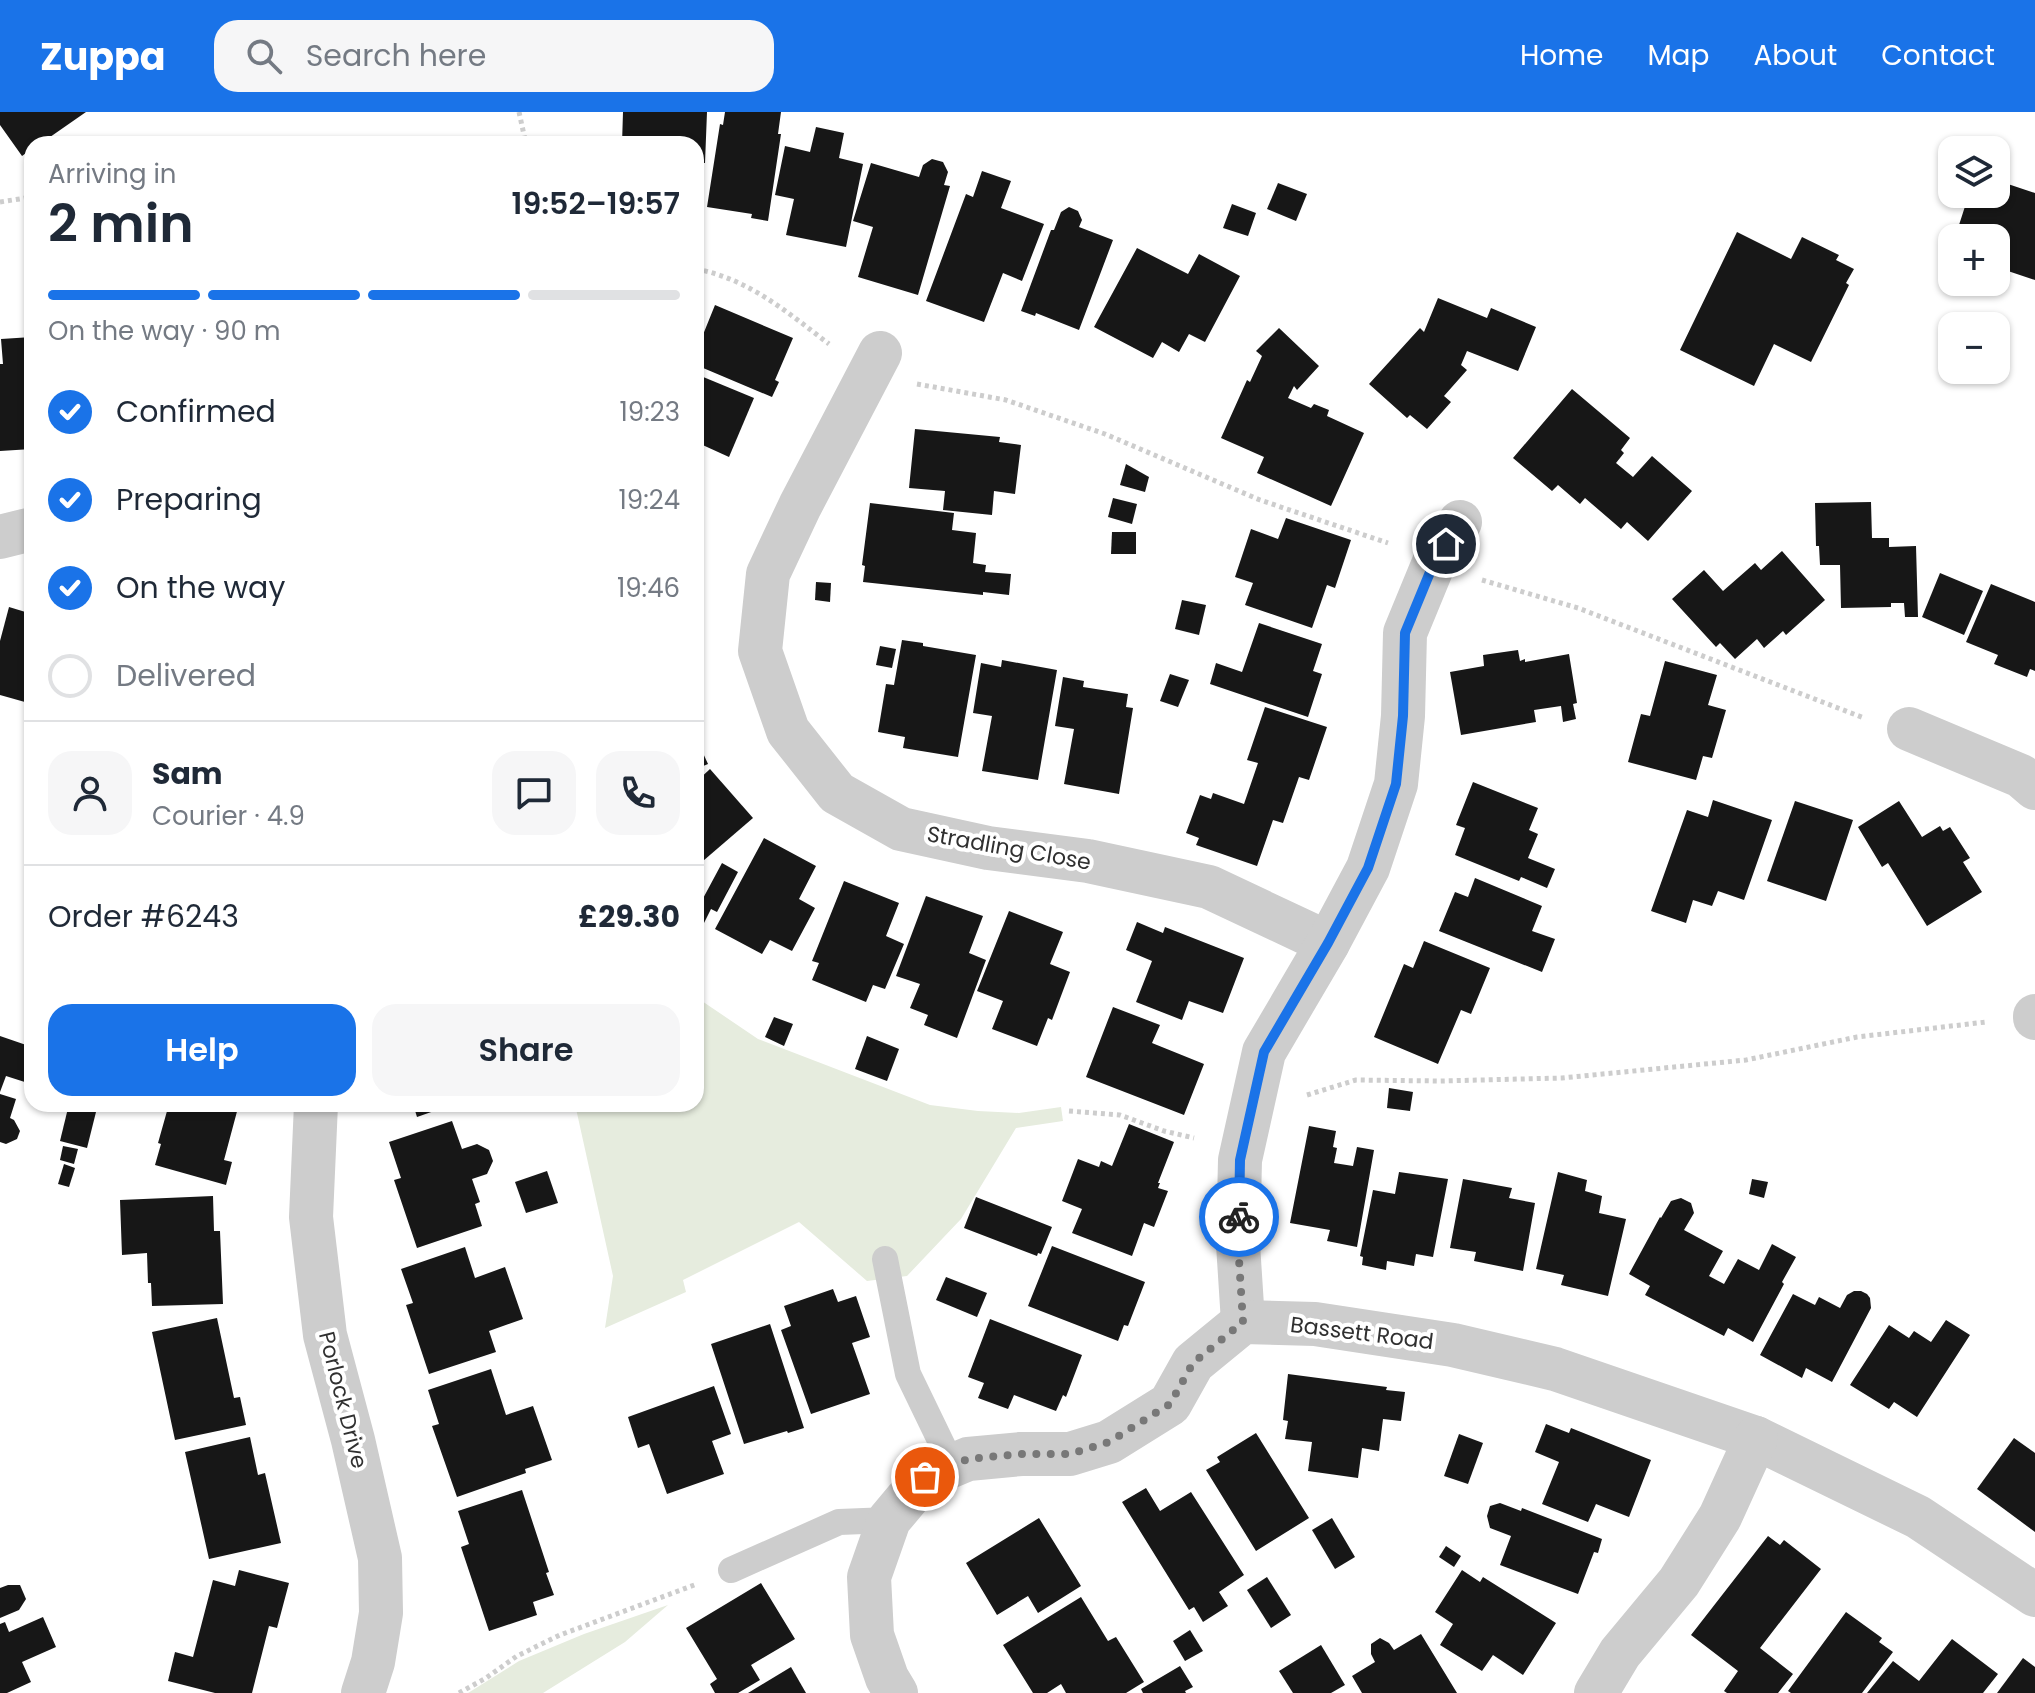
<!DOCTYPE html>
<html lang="en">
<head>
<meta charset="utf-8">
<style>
	:root { --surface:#fff; --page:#f6f6f7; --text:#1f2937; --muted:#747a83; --line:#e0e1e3; --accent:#1a73e8 }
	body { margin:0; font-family:Poppins,sans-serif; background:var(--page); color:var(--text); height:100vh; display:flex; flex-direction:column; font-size:30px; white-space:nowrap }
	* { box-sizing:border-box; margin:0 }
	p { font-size:26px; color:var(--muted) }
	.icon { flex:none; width:44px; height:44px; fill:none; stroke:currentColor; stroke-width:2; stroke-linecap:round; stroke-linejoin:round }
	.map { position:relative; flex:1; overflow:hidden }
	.details { position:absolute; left:24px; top:24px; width:680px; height:976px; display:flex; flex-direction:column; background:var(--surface); border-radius:24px; box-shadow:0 2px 6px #0004 }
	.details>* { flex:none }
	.fabs { position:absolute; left:1938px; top:24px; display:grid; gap:16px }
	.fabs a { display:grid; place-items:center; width:72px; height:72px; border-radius:16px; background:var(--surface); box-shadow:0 2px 6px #0004; font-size:40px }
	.pin { position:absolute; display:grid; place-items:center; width:68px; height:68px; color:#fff; margin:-34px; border:4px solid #fff; border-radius:50%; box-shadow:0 2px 8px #0007 }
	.courier { position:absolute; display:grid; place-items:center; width:80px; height:80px; margin:-40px; border:6px solid #1a73e8; border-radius:50%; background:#fff; color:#222; box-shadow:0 2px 10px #0007 }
	.overview em { font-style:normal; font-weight:600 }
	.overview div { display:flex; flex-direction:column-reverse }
	.overview { display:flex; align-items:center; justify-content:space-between; height:136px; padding:0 24px }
	h1 { font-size:52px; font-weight:600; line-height:60px }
	.bar { display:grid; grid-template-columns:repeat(4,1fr); gap:12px 8px; align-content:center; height:96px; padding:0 24px }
	.bar i { height:10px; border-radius:6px; background:var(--line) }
	.bar .active { background:var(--accent) }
	.bar p { grid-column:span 4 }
	.line { display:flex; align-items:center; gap:20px; padding:0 24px; border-top:2px solid var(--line) }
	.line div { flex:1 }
	.round { display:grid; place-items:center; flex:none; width:84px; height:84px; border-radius:24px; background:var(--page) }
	ol { padding:0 24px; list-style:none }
	li { display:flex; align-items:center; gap:24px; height:88px }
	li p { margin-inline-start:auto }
	li .icon { padding:8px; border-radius:50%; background:var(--accent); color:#fff; stroke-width:4 }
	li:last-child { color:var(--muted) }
	li i { width:44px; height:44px; border:4px solid var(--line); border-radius:50% }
	.cta { display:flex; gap:16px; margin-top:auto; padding:16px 24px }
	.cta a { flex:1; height:92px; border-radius:24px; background:var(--accent); color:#fff; font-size:32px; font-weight:600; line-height:92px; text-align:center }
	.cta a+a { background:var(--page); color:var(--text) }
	header { display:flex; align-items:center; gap:48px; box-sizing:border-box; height:112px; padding:0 40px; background:var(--accent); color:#fff }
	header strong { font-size:38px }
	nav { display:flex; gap:44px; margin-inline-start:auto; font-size:28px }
	.search { width:560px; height:72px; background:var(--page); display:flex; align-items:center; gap:20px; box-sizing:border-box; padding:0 28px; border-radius:24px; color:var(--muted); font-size:30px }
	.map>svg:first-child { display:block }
</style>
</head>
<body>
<header>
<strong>Zuppa</strong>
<div class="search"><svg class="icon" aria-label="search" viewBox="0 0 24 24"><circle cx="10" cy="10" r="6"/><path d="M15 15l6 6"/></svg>Search here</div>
<nav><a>Home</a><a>Map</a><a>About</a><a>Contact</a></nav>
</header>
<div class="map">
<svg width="2035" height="1581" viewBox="0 0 2035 1581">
	<rect width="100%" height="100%" fill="#fff"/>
	<!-- green -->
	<g fill="#e6ecde">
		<polygon points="696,885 758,927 930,993 978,999 1019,1001 1061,995 1063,1009 1016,1016 961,1107 907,1164 867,1169 799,1110 683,1168 686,1180 605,1216 613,1164 575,992 696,992"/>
		<polygon points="668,1493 625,1530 543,1581 468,1581 519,1549 584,1522"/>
	</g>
	<!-- building -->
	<g fill="#171717">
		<polygon points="0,0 86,0 40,32 32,32 32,37 22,44 0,13"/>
		<polygon points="623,0 707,0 705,51 696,51 696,32 622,32"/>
		<polygon points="725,0 781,0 778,22 781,22 768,109 751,106 752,102 707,95 720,12 723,13"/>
		<polygon points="816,15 844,21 839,46 863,52 846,135 786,123 794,87 775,83 785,34 810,40"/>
		<polygon points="932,47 943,50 948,60 944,73 950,74 918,183 858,165 873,115 853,109 871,51 919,65 923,53"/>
		<polygon points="982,59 1011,69 1001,96 1044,112 1022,169 1003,161 984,210 926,189 966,82 973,85"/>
		<polygon points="1996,68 2035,81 2035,168 1996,155 1996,126 1957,126 1961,114 1959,113 1969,82 1996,82"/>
		<polygon points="1278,71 1307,82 1296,109 1267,97"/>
		<polygon points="1232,92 1256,101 1248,124 1223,116"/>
		<polygon points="1069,95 1078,99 1082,108 1079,115 1113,128 1079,218 1036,201 1035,204 1021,199 1051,118 1054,118 1061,100"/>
		<polygon points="1737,120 1791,147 1802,125 1839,143 1836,148 1854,157 1846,171 1849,173 1811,250 1774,232 1754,274 1680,238"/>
		<polygon points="1137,136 1188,162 1199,142 1240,164 1205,230 1189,222 1179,240 1162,230 1153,246 1094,215"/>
		<polygon points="1438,186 1487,206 1491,196 1536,215 1518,259 1467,239 1461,253 1467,258 1444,284 1451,290 1427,317 1410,303 1407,306 1369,272 1420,216 1424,220"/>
		<polygon points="715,193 793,226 775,268 779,270 772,285 696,253 696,240"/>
		<polygon points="1279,216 1319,254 1297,278 1294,274 1288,286 1311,296 1314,292 1329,298 1327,304 1364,321 1331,394 1257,361 1264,345 1221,326 1247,268 1250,270 1262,244 1256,239"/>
		<polygon points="32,225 32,337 0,339 0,252 3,252 1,227"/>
		<polygon points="696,262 754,286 729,345 696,330"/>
		<polygon points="1572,277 1630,326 1621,338 1624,341 1616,351 1633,365 1652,344 1692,379 1648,429 1627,410 1621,417 1585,386 1580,392 1558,373 1552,379 1513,346"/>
		<polygon points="915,317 1000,325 999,330 1021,333 1015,382 994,379 992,403 943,398 945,379 909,376"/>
		<polygon points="1126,352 1149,365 1145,380 1120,373"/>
		<polygon points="1113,386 1137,392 1132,412 1108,405"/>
		<polygon points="1871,390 1872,426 1889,426 1889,435 1916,434 1918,505 1905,505 1904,491 1891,491 1891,495 1841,496 1840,453 1820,453 1819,434 1816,434 1815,391"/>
		<polygon points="870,391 954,401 952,418 976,421 973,451 986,453 985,460 1011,462 1009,483 983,480 983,483 863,470 865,454 862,453"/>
		<polygon points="1286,406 1351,428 1335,476 1327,473 1312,516 1245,493 1253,471 1235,465 1251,417 1278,427"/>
		<polygon points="1112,420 1136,420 1136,442 1111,442"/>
		<polygon points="1782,439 1825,488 1786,523 1783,519 1764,536 1757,527 1735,547 1720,531 1716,535 1672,487 1704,458 1723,479 1755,451 1761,458"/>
		<polygon points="1940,461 1983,479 1964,523 1922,505"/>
		<polygon points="816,470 831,471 830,490 815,488"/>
		<polygon points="1991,472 2035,490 2035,559 2030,557 2027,565 1994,552 1998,543 1966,530"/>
		<polygon points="1182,488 1206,493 1199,523 1175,517"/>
		<polygon points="9,495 32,502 32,592 0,583 0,529"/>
		<polygon points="1259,511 1322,532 1313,559 1322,562 1308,605 1210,572 1216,551 1242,560"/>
		<polygon points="902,528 923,531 923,534 976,543 958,645 903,636 905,625 878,620 886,572 894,573"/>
		<polygon points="880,534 896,537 892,556 876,553"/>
		<polygon points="1518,538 1520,549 1525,547 1525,550 1569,542 1577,591 1573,592 1576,607 1563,610 1561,594 1534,598 1536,610 1461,623 1450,560 1484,554 1483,543"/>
		<polygon points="1002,548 1057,558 1038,668 982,659 992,604 973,601 981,551 1001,555"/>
		<polygon points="1665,549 1717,563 1708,593 1726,598 1712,646 1703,644 1696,668 1628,650 1641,602 1650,604"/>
		<polygon points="1170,562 1189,568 1178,595 1160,589"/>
		<polygon points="1063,565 1084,569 1083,575 1128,582 1126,595 1133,596 1119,682 1064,672 1074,617 1055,614"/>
		<polygon points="1265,595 1327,615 1309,668 1299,665 1283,711 1273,708 1257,754 1196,733 1199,726 1186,721 1200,683 1211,687 1213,681 1244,692 1258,651 1247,648"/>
		<polygon points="696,626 708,652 696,657"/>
		<polygon points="710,657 753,706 696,755 696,670"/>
		<polygon points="1473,670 1538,696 1529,718 1538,722 1528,746 1555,757 1547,776 1521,765 1519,769 1455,743 1465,716 1456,713"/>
		<polygon points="1713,688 1772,708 1744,788 1718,779 1712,794 1693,788 1686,811 1651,799 1687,698 1708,705"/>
		<polygon points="1795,689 1853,708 1826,789 1767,769"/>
		<polygon points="1899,689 1922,725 1940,714 1943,719 1950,715 1970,746 1963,750 1982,780 1927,814 1888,751 1882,755 1858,715"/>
		<polygon points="764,726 816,754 799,787 815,796 792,839 770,828 762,842 715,817"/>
		<polygon points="722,751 738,760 717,800 711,797 701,817 696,814 696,795 698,791 700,792"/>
		<polygon points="1475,766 1542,794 1532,819 1555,827 1542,860 1439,819 1455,780 1468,785"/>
		<polygon points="844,769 899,791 886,824 904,832 885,877 873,873 866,890 812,868 819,851 812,849"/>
		<polygon points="926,784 983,804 969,841 986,848 957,926 924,913 928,903 910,896 920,872 896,864"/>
		<polygon points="1009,799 1063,820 1050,852 1070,860 1052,908 1048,906 1037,934 992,917 1003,889 977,879"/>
		<polygon points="1137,810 1163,821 1165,815 1244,846 1223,901 1189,889 1182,908 1136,890 1152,849 1126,838"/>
		<polygon points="1424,829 1490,856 1471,902 1461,898 1438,952 1374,925 1404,852 1413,856"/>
		<polygon points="1113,895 1160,913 1152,931 1204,952 1184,1003 1086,965"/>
		<polygon points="774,905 793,912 784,934 765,925"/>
		<polygon points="0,924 32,935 31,972 6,964 0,980"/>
		<polygon points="867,924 899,937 887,969 855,957"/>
		<polygon points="1389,976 1413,980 1410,999 1387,996"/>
		<polygon points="0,982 16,987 10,1006 14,1008 20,1019 17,1027 6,1032 0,1030"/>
		<polygon points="69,992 82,992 97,996 87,1036 60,1029"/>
		<polygon points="169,992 239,992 224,1048 232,1050 226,1073 155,1053 161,1032 158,1031"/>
		<polygon points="413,992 454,992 417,1005"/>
		<polygon points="452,1009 462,1037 477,1032 489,1038 493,1049 487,1062 472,1067 480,1090 475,1092 482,1114 417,1136 394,1068 401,1066 389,1030"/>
		<polygon points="1129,1012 1174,1030 1158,1071 1160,1071 1158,1076 1168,1079 1154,1115 1144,1111 1132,1144 1072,1121 1082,1097 1062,1089 1078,1047 1099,1055 1101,1049 1112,1054"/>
		<polygon points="1309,1014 1336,1019 1333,1035 1337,1036 1334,1051 1353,1054 1357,1035 1374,1038 1357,1135 1327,1129 1330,1118 1290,1111"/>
		<polygon points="63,1034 78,1037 74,1052 60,1048"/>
		<polygon points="64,1052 75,1056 69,1075 58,1072"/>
		<polygon points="547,1059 558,1091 526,1101 515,1070"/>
		<polygon points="1399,1060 1448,1067 1433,1145 1416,1142 1414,1154 1387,1149 1386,1158 1362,1153 1363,1145 1360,1144 1373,1078 1395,1082"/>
		<polygon points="1558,1060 1587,1068 1585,1079 1602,1084 1599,1101 1626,1107 1608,1184 1561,1173 1564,1163 1536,1157"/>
		<polygon points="1463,1067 1512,1076 1509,1086 1535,1091 1523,1159 1474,1149 1476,1140 1450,1136"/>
		<polygon points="1752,1067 1768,1070 1764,1086 1749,1082"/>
		<polygon points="213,1084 214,1119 220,1119 223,1192 152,1194 151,1171 148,1171 147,1141 122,1143 120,1088"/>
		<polygon points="976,1085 1052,1115 1041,1142 1038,1141 1037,1144 964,1116"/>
		<polygon points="1681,1086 1691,1091 1694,1101 1684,1118 1723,1139 1709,1164 1724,1172 1738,1147 1759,1158 1772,1132 1796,1145 1782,1170 1784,1172 1753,1230 1728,1216 1724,1224 1645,1183 1650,1174 1629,1162 1660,1105 1661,1106 1671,1089"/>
		<polygon points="1052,1134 1145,1170 1128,1214 1124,1213 1118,1229 1028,1194"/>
		<polygon points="465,1135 475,1166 505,1155 523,1207 489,1219 496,1240 429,1262 406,1193 413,1191 401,1157"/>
		<polygon points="946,1165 987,1181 977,1205 936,1188"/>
		<polygon points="833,1177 838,1190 856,1184 870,1225 852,1231 870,1282 811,1302 781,1218 791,1214 784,1194"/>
		<polygon points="1854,1179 1861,1179 1867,1182 1870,1186 1871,1196 1832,1270 1806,1256 1802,1266 1760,1243 1793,1182 1815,1193 1819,1185 1840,1196 1847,1183"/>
		<polygon points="217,1206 234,1286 240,1285 246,1313 175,1328 152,1220"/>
		<polygon points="990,1207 1082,1243 1066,1285 1063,1283 1056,1299 1014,1283 1008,1297 978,1286 984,1271 968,1265"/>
		<polygon points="1946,1208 1970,1223 1917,1305 1894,1290 1889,1297 1850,1273 1889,1213 1909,1226 1914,1219 1931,1230"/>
		<polygon points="770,1212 804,1316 788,1321 787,1319 744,1332 711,1232"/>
		<polygon points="491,1257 506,1303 533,1294 552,1348 525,1357 526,1361 457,1385 432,1314 439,1312 428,1278"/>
		<polygon points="1288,1262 1387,1275 1386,1278 1405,1280 1401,1309 1383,1307 1379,1339 1362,1336 1358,1366 1308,1359 1312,1330 1285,1327 1288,1309 1283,1308"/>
		<polygon points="714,1274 731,1322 712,1329 724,1362 667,1382 649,1332 638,1336 628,1305"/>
		<polygon points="1546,1312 1569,1321 1571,1316 1651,1348 1629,1405 1596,1392 1588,1410 1542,1392 1559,1350 1535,1340"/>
		<polygon points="1256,1321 1309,1406 1256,1439 1206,1358 1220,1350 1217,1345"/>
		<polygon points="1459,1322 1483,1331 1468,1372 1444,1364"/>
		<polygon points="250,1325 258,1363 265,1361 281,1431 209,1447 185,1340"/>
		<polygon points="2014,1326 2035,1341 2035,1420 1977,1377"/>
		<polygon points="1146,1376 1160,1399 1191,1380 1244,1463 1219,1480 1228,1494 1203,1510 1194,1495 1189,1498 1122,1390"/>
		<polygon points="522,1378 549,1460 546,1461 554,1483 533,1490 537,1503 489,1519 461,1435 469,1432 458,1399"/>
		<polygon points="1500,1391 1521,1399 1522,1396 1602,1427 1598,1441 1594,1440 1578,1482 1500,1453 1511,1424 1490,1416 1487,1404 1490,1394"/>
		<polygon points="1039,1406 1081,1474 1038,1501 1028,1484 997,1503 966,1451"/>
		<polygon points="1332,1406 1355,1445 1335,1457 1312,1418"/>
		<polygon points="1768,1424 1780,1433 1784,1428 1821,1457 1760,1536 1793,1562 1778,1581 1727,1581 1724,1579 1738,1559 1691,1523"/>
		<polygon points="1446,1434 1461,1444 1454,1455 1439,1445"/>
		<polygon points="239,1458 289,1471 277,1516 269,1514 252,1581 215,1581 168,1569 175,1540 193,1545 213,1468 235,1474"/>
		<polygon points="1462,1458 1480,1470 1483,1465 1556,1511 1523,1563 1493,1543 1482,1559 1440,1533 1453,1512 1435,1500"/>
		<polygon points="1267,1465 1291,1503 1271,1516 1247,1478"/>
		<polygon points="761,1471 795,1527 751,1553 760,1568 738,1581 715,1581 710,1572 717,1567 686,1516"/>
		<polygon points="8,1473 20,1473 26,1487 19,1498 0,1506 0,1476"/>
		<polygon points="1081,1485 1108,1529 1116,1525 1144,1570 1126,1581 1066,1581 1061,1572 1047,1581 1033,1581 1003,1533"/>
		<polygon points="1846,1500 1882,1526 1879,1530 1893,1540 1862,1581 1791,1581 1788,1579"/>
		<polygon points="43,1505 56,1535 22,1550 31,1570 7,1581 0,1581 0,1512 5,1510 9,1520"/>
		<polygon points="1190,1518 1203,1539 1185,1549 1173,1529"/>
		<polygon points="1421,1522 1457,1581 1362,1581 1352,1564 1375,1550 1371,1542 1371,1532 1380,1526 1389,1531 1394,1538"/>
		<polygon points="1952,1527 1998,1562 1983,1581 1867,1581 1893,1549 1919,1569"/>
		<polygon points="1321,1533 1345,1573 1331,1581 1293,1581 1279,1559"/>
		<polygon points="2023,1546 2035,1555 2035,1581 1997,1581"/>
		<polygon points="1180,1554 1193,1575 1185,1579 1186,1581 1143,1581 1141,1577"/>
		<polygon points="791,1555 806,1581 748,1581"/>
	</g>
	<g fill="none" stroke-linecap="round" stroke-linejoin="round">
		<!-- path -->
		<g stroke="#cdcdcd" stroke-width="5" stroke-dasharray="4 4" stroke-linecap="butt">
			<polyline points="519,0 526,32"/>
			<polyline points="0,90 32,85"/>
			<path d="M 696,157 C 749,167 787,200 829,232"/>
			<polyline points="917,272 1006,288 1105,322 1260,388 1388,431"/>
			<polyline points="1482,468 1578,496 1864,606"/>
			<polyline points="1307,983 1356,968 1440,969 1562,966 1746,948 1857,925 1986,910"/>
			<polyline points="1069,999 1120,1003 1164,1019 1194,1026"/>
			<polyline points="459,1581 486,1566 517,1544 560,1523 697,1472"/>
		</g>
		<!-- service -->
		<g stroke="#cdcdcd" stroke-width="26">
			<polyline points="885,1147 908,1262 952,1353"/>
			<polyline points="731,1458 839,1410 889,1408"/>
		</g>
		<!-- minor -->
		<g stroke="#cdcdcd" stroke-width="44">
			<polyline points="880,241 800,394 768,462 760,539 788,619 837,681 901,717 988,736 1088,749 1209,775 1328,831"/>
			<polyline points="0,425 32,417"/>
			<polyline points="1909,617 2021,664 2035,676"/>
			<polyline points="2035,904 2035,906"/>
			<polyline points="316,992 311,1105 325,1223 353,1328 380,1446 381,1501 373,1550 363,1581"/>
			<polyline points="1243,1210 1238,1132 1240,1048 1264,940 1328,831 1368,756 1396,672 1403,604 1405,521 1433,453 1460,410"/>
			<polyline points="896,1581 887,1566 872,1523 869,1465 889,1408 925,1365 968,1347 1021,1342 1070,1342 1109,1330 1170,1292 1193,1251 1243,1210 1315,1212 1453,1233 1555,1257 1756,1326 1918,1405 2035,1483"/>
			<polyline points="1596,1581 1620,1541 1679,1470 1720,1405 1756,1326"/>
		</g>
	</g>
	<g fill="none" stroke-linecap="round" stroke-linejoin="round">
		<!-- done -->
		<polyline stroke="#787878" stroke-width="8" stroke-dasharray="0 14.4" points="925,1365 968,1347 1021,1342 1070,1342 1109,1330 1170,1292 1193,1251 1243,1210 1238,1132 1239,1105"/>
		<!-- route -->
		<polyline stroke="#1a73e8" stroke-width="10" points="1239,1105 1240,1048 1264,940 1328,831 1368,756 1396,672 1403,604 1405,521 1433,453 1446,432"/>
	</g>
	<g text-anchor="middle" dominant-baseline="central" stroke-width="8" stroke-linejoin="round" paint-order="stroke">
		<!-- street labels -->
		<g font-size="22" fill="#303030" stroke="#fff">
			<text transform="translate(1009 736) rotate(10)">Stradling Close</text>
			<text transform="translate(1362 1221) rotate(7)">Bassett Road</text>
			<text transform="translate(343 1288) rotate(76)">Porlock Drive</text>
		</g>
	</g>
</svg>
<div class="fabs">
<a><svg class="icon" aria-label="layers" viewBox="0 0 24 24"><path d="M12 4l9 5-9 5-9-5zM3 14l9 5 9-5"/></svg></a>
<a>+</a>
<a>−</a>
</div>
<div class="pin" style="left:925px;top:1365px;background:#ea580c"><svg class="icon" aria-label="bag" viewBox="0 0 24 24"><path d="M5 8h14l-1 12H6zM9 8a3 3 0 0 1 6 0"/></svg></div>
<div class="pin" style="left:1446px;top:432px;background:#1f2937"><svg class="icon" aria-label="home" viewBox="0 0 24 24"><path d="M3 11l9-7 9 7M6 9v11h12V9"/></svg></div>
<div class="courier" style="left:1239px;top:1105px"><svg class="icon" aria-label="bike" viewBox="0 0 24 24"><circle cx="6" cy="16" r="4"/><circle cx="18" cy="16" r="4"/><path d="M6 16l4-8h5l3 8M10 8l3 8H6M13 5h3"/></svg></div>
<section class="details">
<div class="overview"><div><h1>2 min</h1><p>Arriving in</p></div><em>19:52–19:57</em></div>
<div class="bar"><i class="active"></i><i class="active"></i><i class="active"></i><i></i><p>On the way · 90 m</p></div>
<ol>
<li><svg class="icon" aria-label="check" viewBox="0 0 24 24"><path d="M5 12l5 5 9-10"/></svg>Confirmed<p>19:23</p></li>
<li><svg class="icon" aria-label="check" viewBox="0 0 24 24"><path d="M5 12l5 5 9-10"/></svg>Preparing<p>19:24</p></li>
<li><svg class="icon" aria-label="check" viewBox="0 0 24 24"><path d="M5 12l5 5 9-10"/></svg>On the way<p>19:46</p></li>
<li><i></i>Delivered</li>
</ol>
<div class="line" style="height:144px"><a class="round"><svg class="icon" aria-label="person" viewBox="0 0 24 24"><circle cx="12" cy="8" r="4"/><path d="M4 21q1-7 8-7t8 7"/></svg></a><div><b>Sam</b><p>Courier · 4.9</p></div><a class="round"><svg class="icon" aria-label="chat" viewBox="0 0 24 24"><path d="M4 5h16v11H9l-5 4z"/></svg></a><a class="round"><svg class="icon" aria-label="phone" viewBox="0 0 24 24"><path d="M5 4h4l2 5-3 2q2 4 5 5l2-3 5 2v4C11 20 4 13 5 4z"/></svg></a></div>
<div class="line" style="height:104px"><div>Order #6243</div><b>£29.30</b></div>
<div class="cta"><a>Help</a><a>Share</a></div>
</section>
</div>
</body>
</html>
